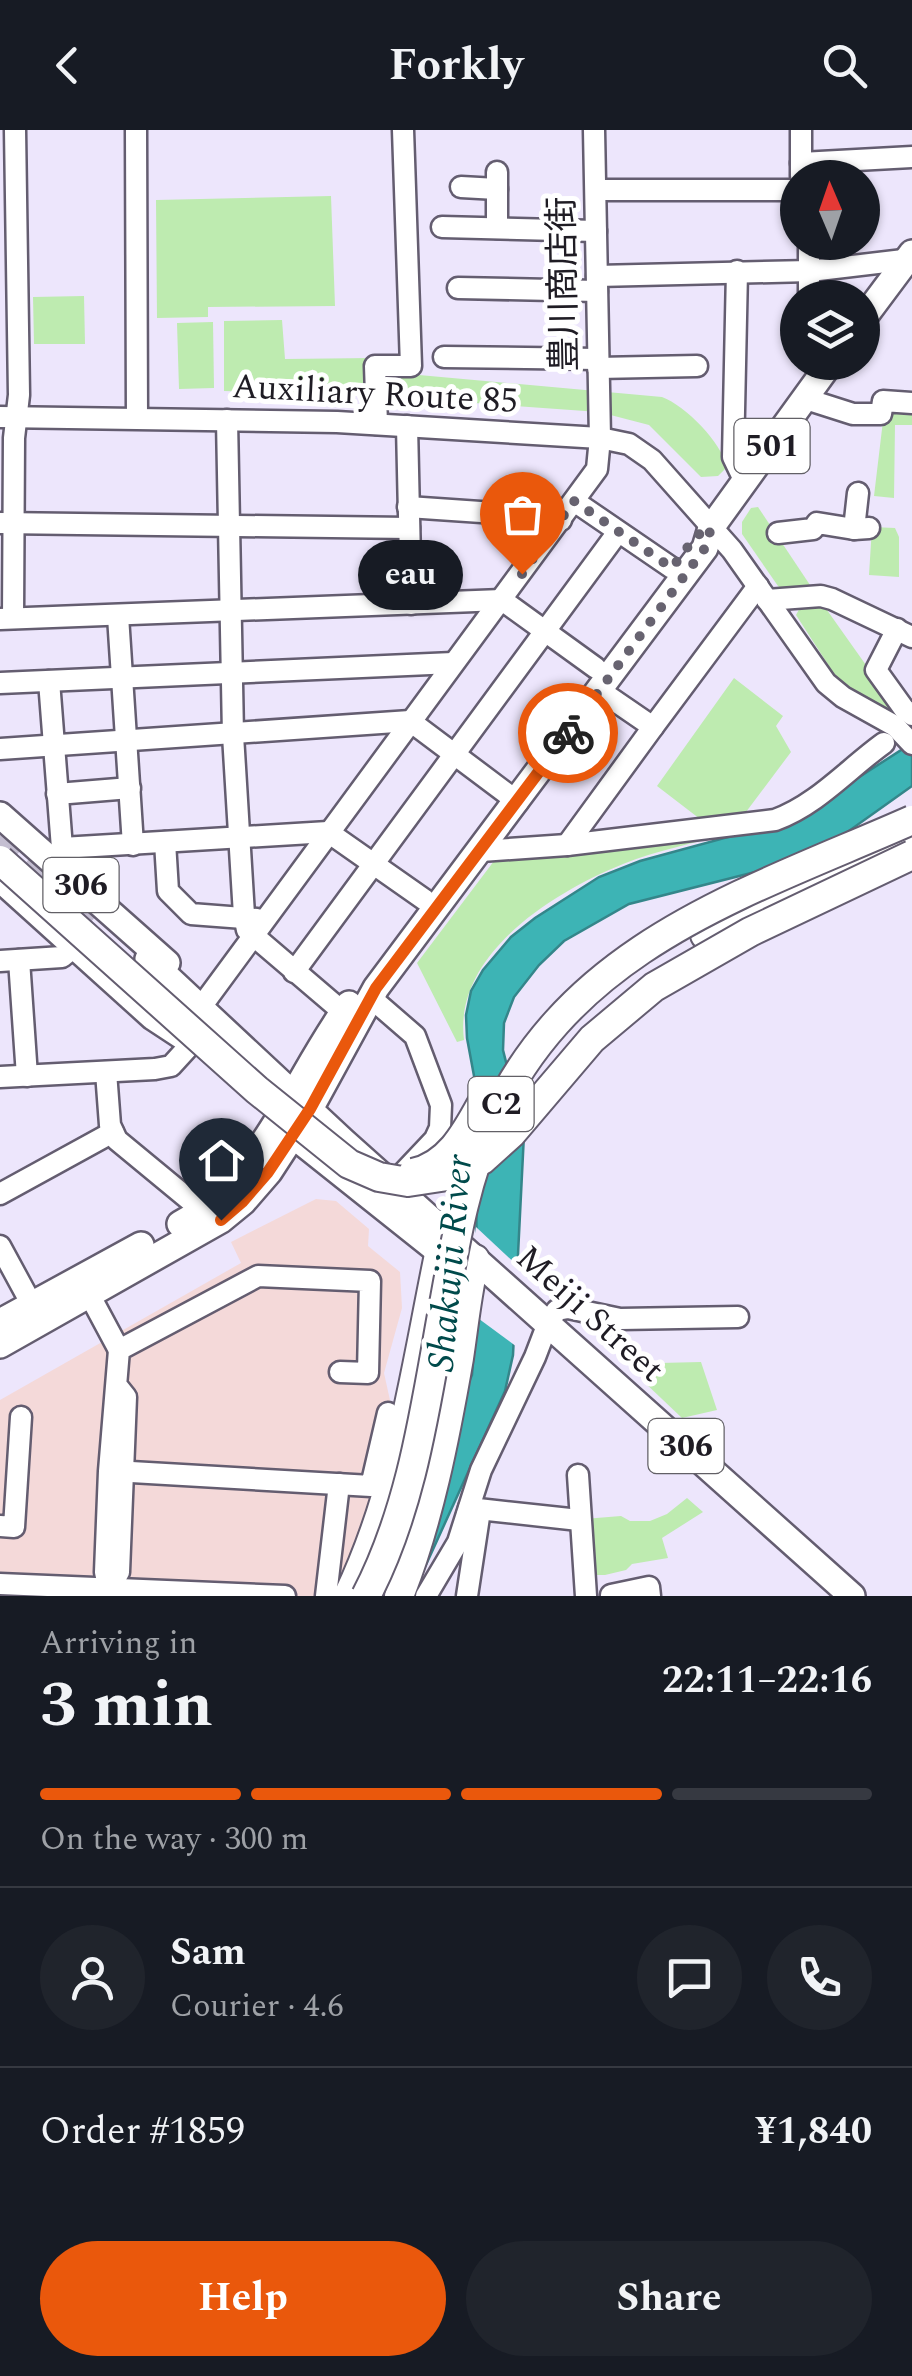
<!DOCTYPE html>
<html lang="en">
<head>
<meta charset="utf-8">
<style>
	:root { --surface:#171b24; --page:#20242c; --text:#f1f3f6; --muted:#9ea1a6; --line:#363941; --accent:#ea580c }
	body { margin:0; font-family:Spectral,"Noto Sans JP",serif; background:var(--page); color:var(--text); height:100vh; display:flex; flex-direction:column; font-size:38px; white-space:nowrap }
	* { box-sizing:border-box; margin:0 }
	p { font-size:32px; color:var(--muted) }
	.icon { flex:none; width:55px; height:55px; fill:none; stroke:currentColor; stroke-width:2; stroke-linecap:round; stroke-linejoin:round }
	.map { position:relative; height:1466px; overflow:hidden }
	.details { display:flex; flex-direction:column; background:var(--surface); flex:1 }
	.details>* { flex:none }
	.needle { width:65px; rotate:358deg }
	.buttons { position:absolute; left:780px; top:30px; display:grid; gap:20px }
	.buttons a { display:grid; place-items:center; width:100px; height:100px; border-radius:50%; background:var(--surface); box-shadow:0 2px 8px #0004; font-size:50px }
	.pin { position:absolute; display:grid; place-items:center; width:85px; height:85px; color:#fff; margin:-102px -42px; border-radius:50% 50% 50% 0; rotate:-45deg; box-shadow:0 0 10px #0007 }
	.pin .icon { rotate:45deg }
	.courier { position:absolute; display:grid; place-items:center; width:100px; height:100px; margin:-50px; border:8px solid #ea580c; border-radius:50%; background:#fff; color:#222; box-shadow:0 2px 12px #0007 }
	.bubble { position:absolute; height:70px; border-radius:35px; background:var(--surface); box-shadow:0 2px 8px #0004; font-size:32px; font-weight:700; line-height:70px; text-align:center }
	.overview em { font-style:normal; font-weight:700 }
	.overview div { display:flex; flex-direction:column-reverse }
	.overview { display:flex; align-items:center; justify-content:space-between; height:170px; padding:0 40px }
	h1 { font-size:65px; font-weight:700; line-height:75px }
	.bar { display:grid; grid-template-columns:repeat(4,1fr); gap:15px 10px; align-content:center; height:120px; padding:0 40px }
	.bar i { height:12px; border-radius:8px; background:var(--line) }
	.bar .current { background:var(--accent) }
	.bar p { grid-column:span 4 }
	.line { display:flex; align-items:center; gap:25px; padding:0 40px; border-top:2px solid var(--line) }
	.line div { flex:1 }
	.round { display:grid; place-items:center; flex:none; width:105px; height:105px; border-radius:52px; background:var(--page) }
	.action { display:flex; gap:20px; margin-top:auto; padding:20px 40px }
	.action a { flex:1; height:115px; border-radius:60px; background:var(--accent); color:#fff; font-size:40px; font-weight:700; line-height:115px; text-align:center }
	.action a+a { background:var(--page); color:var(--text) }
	header { display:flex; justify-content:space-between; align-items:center; height:130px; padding:0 40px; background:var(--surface); font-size:45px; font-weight:700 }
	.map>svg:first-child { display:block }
</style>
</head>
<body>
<header><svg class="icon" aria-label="back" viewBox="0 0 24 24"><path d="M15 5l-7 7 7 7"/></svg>Forkly<svg class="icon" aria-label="search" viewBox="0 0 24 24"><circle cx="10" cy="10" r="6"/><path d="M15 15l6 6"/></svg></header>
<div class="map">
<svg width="912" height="1466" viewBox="0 0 912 1466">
	<rect width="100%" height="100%" fill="#ede6fc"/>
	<!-- industrial -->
	<polygon fill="#f4d9d9" points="316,1069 336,1071 369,1099 368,1116 400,1142 402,1178 384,1243 393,1284 377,1360 334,1466 0,1466 0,1270 241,1133 231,1112"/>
	<!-- green -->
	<g fill="#beebb0">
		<polygon points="331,66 335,176 208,177 208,187 157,188 156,70"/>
		<polygon points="84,166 85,214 34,214 33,167"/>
		<path d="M 282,190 L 285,229 L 371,228 L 419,245 L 662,267 C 686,276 721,312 727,337 L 718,346 L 701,347 L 649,295 L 599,282 L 376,266 L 224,261 L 224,191 Z"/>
		<polygon points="213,192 214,258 179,259 177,193"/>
		<polygon points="885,274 912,276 912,295 895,295 894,368 874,366"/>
		<polygon points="758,377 812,458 786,461 778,456 742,404 742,392 751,378"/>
		<polygon points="872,397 895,398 899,407 899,447 869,445"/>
		<polygon points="822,473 890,569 912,589 912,596 838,550 796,485 802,474"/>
		<polygon points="734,548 783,586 776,596 791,622 746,682 700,689 657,656"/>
		<path d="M 727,705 C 692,713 656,721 623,734 C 554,762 453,824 464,910 L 457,912 L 417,833 L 497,727 Z"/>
		<polygon points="701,1232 717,1280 682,1288 642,1250 659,1233"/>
		<polygon points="687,1368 703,1382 662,1408 668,1428 632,1434 626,1440 605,1445 590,1445 584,1389 621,1386 630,1391 650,1391 667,1384"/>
	</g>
	<!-- water -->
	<polygon fill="#3db4b5" stroke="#34868a" stroke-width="2.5" points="912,613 912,656 825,718 763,740 629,774 564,811 539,835 514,867 504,893 503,920 524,1004 513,1225 505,1261 420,1448 409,1466 351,1466 456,1281 472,1245 476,1194 477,962 467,908 466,885 471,861 483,840 511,807 535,788 599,747 640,731 794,689"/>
	<!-- pier -->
	<polygon fill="#ede6fc" points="476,1097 521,1139 517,1217 471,1183 471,1129"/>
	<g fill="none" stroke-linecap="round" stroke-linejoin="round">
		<!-- major-tunnel -->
		<polyline stroke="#c4bed1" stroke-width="25" stroke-dasharray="25 12" stroke-linecap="butt" points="0,706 96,786"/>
		<!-- minor casing -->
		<g stroke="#645d70" stroke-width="25">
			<g id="minor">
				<polyline points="136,0 137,288"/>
				<polyline points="801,33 912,27"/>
				<polyline points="497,42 497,98"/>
				<polyline points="801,46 801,0"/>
				<polyline points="461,57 497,59"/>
				<polyline points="596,60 798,60"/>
				<polyline points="442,97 596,101"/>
				<polyline points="737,141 733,327 745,352"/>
				<polyline points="597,146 810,141 912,129"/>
				<polyline points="458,158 597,161"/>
				<polyline points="809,168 809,112"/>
				<polyline points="444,227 598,229"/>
				<polyline points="598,238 697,236"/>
				<polyline points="806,269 853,284 881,284 883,271 912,273"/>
				<polyline points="0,287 337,292 600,308 629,314 652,330 732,420 826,553 843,567 895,596 912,614"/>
				<polyline points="227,290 233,605 244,785 247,800 343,882"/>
				<polyline points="377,294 375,236 411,236 403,0"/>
				<polyline points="407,296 411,474"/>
				<polyline points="574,371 672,438"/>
				<polyline points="408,377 555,387 561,390"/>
				<polyline points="0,393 409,398"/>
				<polyline points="854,399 858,363"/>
				<polyline points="778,403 813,399 817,393 854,399 869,398"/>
				<polyline points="767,470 821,466 832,469 912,507"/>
				<polyline points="118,486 133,715"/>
				<polyline points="13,488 14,308 19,265 15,0"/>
				<polyline points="0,489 502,470 596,538"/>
				<polyline points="897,499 876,540 904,579 912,585"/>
				<polyline points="49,551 62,718 55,726"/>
				<polyline points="0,553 453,533"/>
				<polyline points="653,597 758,456"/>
				<polyline points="0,619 410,591 518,672"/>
				<polyline points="57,664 130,658"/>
				<polyline points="165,712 168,761 191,784 257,789"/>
				<polyline points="567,715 653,597 599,560"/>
				<polyline points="62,718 328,702 425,770"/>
				<path d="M 481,721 L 567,715 L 775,690 C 817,675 849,638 884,613"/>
				<polyline points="19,830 27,946"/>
				<polyline points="0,831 62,827 74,817"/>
				<polyline points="294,842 618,402"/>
				<polyline points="370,867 415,906 441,975 440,998 435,1009 401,1045"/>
				<polyline points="201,877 597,339 600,308 594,0"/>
				<polyline points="106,942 110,995 117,1010 203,1081"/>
				<polyline points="0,947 155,939 171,936 192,913"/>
				<polyline points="0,1064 113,1002"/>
				<polyline points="0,1116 32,1175"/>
				<polyline points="89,1164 119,1220"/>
				<polyline points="118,1257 126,1267 119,1442 109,1460 105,1442 109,1341 119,1220 258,1146 370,1151 368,1243 340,1242"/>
				<polyline points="114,1341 371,1356 388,1283"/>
				<polyline points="578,1345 586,1466"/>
				<polyline points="469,1378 579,1390"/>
				<polyline points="467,1385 479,1387 467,1466"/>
				<polyline points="0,1396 14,1397 21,1287"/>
				<polyline points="0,1454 285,1466"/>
				<polyline points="611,1465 649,1457 650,1466"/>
				<polyline points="326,1466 339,1354"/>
				<polyline points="426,1466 458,1412 481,1340 535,1227 548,1193 557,1180 568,1178 620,1189 738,1187"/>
			</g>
		</g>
		<!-- major casing -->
		<g stroke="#645d70" stroke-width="30">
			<g id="major">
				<polyline points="862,190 912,123"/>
				<polyline points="0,685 167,833"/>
				<polyline points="0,749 153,887 188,910"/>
				<polyline points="148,829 343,1011 852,1466"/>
				<polyline points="280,995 452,1132"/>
				<path d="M 180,1094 C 262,1049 296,946 349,874"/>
				<polyline points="0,1192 141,1115"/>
				<polyline points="0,1215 221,1090 243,1072 269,1042 310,979 376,858 705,418 711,398 831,232"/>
			</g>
		</g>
		<!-- highway casing -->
		<g stroke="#645d70" stroke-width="32">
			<g id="highway">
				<polyline points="705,805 912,710"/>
				<path d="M 348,1466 C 403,1352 417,1224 444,1101"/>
				<path d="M 399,1466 C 429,1391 445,1308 459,1228 C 464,1195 467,1162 475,1129"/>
			</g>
		</g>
		<!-- minor -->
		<use href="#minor" stroke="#fff" stroke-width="20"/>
		<!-- major -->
		<use href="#major" stroke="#fff" stroke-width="25"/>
		<!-- highway -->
		<use href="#highway" stroke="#fff" stroke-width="28"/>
		<!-- highway-bridge casing -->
		<g stroke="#645d70" stroke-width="32" stroke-linecap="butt">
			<g id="highway-bridge">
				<polyline points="0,730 257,960 349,1034 379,1047 408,1052 454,1045 482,1030 512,1003 592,909 654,857 750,802 912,725"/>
				<path d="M 413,1043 C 452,1035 469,996 487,964"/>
				<path d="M 366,1466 C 413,1376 426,1272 444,1174 C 455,1113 466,1048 492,991 C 573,814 747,763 912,690"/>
			</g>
		</g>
		<!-- highway-bridge -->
		<use href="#highway-bridge" stroke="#fff" stroke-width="28"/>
	</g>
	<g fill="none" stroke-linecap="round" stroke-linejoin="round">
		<!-- done -->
		<polyline stroke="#676370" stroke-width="10" stroke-dasharray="0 18" points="522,444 574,371 672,438 696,406 711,398 705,418 568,603"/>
		<!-- route -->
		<polyline stroke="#ea580c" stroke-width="12" points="221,1090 242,1072 268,1042 310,979 376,858 568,603"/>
	</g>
	<g text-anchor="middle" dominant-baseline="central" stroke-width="10" stroke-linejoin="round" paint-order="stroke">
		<!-- shield labels -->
		<g fill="#fff" stroke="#626066" stroke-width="2.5">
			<rect x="734.5" y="289" width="75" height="54" rx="8"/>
			<rect x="43.5" y="728" width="75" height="54" rx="8"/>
			<rect x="468.5" y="947" width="65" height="54" rx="8"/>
			<rect x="648.5" y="1289" width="75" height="54" rx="8"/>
		</g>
		<g font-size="32" font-weight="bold" fill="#1f1c24">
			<text x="772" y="316">501</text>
			<text x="81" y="755">306</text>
			<text x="501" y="974">C2</text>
			<text x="686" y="1316">306</text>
		</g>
		<!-- street labels -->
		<g font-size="35" fill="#1f1c24" stroke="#fff">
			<text transform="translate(564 154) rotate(-91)">豊川商店街</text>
			<text transform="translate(375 264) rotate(3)">Auxiliary Route 85</text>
			<text transform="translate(590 1184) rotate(42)">Meiji Street</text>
		</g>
		<!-- water labels -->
		<g font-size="38" font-style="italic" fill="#004a4b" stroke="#fff">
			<text transform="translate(451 1133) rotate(-85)">Shakujii River</text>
		</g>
	</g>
</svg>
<div class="buttons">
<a><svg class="needle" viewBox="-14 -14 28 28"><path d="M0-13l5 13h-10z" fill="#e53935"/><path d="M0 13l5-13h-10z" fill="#9ea1a6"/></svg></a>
<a><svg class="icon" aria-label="layers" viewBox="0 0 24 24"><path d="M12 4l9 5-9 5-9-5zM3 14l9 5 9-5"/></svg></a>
</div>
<div class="pin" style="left:522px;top:444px;background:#ea580c"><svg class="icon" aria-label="bag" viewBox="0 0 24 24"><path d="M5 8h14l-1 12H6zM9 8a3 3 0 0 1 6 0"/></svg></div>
<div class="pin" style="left:221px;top:1090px;background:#1f2937"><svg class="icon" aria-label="home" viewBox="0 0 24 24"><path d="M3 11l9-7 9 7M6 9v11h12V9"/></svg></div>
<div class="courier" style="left:568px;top:603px"><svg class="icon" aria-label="bike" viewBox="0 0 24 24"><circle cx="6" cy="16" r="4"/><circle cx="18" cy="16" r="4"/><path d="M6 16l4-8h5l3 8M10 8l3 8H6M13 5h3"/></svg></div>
<div class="bubble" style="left:358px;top:410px;width:105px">eau</div>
</div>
<section class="details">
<div class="overview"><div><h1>3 min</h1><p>Arriving in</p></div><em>22:11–22:16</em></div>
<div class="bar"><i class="current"></i><i class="current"></i><i class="current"></i><i></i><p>On the way · 300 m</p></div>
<div class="line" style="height:180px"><a class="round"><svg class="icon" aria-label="person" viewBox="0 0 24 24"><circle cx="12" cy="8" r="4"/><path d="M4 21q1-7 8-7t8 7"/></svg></a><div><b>Sam</b><p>Courier · 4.6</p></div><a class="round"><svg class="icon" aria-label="chat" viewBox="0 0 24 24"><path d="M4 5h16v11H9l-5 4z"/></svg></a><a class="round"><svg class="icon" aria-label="phone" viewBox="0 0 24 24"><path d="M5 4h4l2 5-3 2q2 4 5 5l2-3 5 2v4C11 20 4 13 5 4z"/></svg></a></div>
<div class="line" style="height:130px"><div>Order #1859</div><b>¥1,840</b></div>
<div class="action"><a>Help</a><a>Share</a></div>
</section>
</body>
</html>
